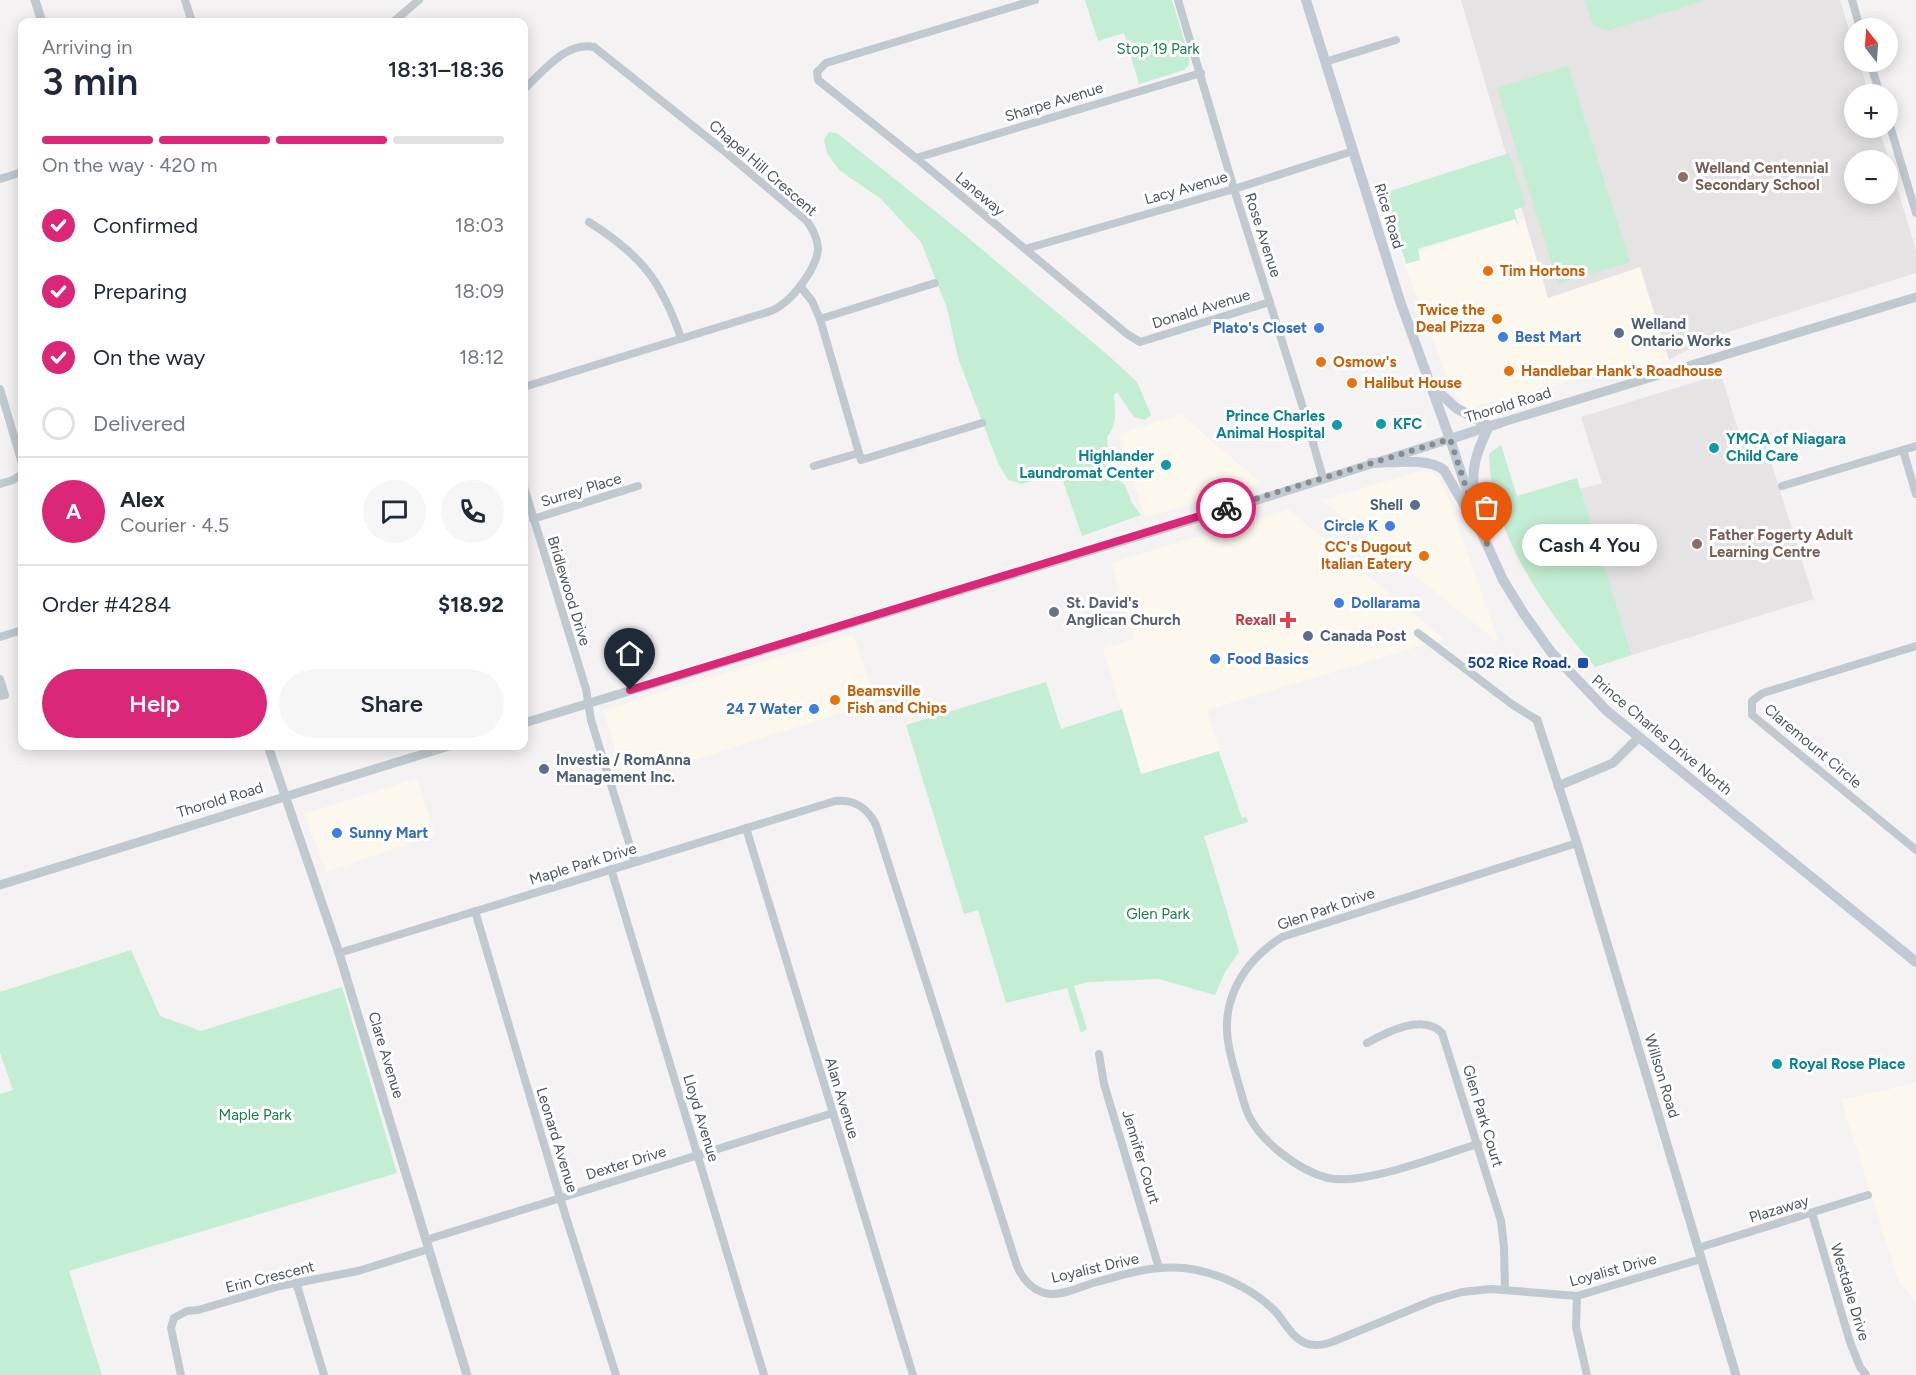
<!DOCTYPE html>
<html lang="en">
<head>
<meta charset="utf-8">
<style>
	:root { --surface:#fff; --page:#f6f6f7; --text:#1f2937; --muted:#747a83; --line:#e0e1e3; --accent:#db2777 }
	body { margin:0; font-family:Figtree,sans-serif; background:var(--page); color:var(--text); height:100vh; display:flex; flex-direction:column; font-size:22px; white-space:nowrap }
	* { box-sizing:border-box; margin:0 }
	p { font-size:20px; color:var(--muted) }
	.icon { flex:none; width:33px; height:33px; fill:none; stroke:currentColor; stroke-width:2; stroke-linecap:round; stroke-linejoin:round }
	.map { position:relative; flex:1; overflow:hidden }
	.sheet { position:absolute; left:18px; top:18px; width:510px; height:732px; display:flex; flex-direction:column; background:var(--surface); border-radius:12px; box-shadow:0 3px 15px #0003 }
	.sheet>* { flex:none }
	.needle { width:39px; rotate:343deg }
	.fabs { position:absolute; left:1844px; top:18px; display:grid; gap:12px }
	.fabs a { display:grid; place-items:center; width:54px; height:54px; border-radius:50%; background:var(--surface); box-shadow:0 3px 15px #0003; font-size:30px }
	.pin { position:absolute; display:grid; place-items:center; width:51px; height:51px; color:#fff; margin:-62px -26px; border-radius:50% 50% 50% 0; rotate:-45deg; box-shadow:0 0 6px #0007 }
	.pin .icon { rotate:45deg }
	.courier { position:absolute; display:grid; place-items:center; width:60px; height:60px; margin:-30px; border:4px solid #db2777; border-radius:50%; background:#fff; color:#222; box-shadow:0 2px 8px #0007 }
	.bubble { position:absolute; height:42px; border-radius:21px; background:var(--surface); box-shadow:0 3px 15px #0003; font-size:20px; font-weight:600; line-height:42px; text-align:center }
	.summary em { font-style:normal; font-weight:600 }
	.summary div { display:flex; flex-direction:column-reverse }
	.summary { display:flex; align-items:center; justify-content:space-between; height:102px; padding:0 24px }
	h1 { font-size:39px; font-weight:600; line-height:45px }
	.bar { display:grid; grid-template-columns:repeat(4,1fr); gap:9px 6px; align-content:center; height:72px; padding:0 24px }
	.bar i { height:8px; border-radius:4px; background:var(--line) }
	.bar .current { background:var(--accent) }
	.bar p { grid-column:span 4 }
	.line { display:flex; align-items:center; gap:15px; padding:0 24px; border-top:2px solid var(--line) }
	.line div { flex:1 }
	.round { display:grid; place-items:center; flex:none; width:63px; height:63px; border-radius:32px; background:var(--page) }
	ol { padding:0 24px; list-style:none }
	li { display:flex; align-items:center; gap:18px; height:66px }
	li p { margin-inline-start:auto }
	li .icon { padding:6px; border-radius:50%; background:var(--accent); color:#fff; stroke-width:4 }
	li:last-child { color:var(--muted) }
	li i { width:33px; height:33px; border:3px solid var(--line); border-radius:50% }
	.button { display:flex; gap:12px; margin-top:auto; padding:12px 24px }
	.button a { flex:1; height:69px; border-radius:36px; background:var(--accent); color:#fff; font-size:24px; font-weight:600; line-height:69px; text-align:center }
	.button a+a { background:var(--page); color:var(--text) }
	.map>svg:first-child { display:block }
</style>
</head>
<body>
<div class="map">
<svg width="1916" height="1375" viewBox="0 0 1916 1375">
	<rect width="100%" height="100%" fill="#f4f2f2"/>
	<!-- commercial -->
	<g fill="#fcf8ee">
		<polygon points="1515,219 1524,219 1548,298 1640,267 1669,360 1574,380 1468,408 1452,391 1402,257"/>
		<polygon points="1181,414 1261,483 1145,518 1119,434"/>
		<polygon points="1421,471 1434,473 1445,489 1500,644 1321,500"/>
		<polygon points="1288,509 1444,639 1207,710 1242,819 1162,844 1103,649 1134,639 1111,563"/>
		<polygon points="853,634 876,702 625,782 603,710"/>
		<polygon points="417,778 435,835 326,872 304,814"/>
		<polygon points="1916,1083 1916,1301 1899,1283 1841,1100"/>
	</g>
	<!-- education -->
	<g fill="#e5e3e4" fill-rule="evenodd">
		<path d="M 1461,0 L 1840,0 L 1854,46 L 1854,62 L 1859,62 L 1869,94 L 1854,94 L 1854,128 L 1879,128 L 1916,250 L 1916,273 L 1709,338 L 1669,360 L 1640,267 L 1548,298 ZM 1854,160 L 1887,160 L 1887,194 L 1854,194 Z"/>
		<polygon points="1721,374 1741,439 1762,433 1814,599 1632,655 1580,489 1602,483 1581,417"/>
	</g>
	<!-- green -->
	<g fill="#c4eed3">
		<polygon points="1085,0 1172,0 1189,56 1189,65 1184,70 1139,84 1124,33 1098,41"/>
		<polygon points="1585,0 1707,0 1606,31 1593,25"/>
		<polygon points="1568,66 1630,262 1558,284 1497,88"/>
		<path d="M 829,132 L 837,133 L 960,231 L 1109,356 L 1137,382 L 1151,415 L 1145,420 L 1134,417 L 1117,392 L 1114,395 C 1115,412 1118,423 1107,437 L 1108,452 L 1105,463 L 1108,471 L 1125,485 L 1132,503 L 1141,515 L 1082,536 L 1061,475 L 1053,475 L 1022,484 L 1008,480 L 998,463 L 958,358 L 947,308 L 921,242 L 881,199 L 839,170 L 827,153 L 824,140 Z"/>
		<polygon points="1509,153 1526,206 1514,210 1519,228 1515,219 1418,249 1420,260 1406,264 1384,193"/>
		<path d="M 1501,445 L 1517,496 L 1577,478 L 1632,655 L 1595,667 C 1553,618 1515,566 1496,504 C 1491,488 1490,470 1489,454 Z"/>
		<polygon points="1046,682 1061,729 1122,709 1141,774 1219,751 1242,818 1246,817 1248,822 1204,836 1239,952 1225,972 1215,995 1159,979 1088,982 1074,986 1087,1029 1081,1033 1067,988 1006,1003 978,910 964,914 906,725"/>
		<polygon points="131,950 160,1016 201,1031 342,987 397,1173 69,1271 102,1375 0,1375 0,1094 13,1090 0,1053 0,992"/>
	</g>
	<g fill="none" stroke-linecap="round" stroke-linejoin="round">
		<!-- minor -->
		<g stroke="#c0c9d0" stroke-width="8">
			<polyline points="185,0 192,22"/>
			<polyline points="1035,0 826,63 817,72 818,80 916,158 1127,334 1140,342 1270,302"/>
			<polyline points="1178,0 1234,189 1304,411 1323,478"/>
			<polyline points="1852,0 1860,28"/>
			<polyline points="393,22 419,0"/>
			<polyline points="1325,62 1396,40"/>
			<polyline points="1870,62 1880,94"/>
			<path d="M 524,89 C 543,72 566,41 594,47 L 723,150 L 807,221 C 813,230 817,237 818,248 C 818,266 795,296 780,306 C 774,311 765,313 758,315 L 524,387"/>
			<polyline points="1887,116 1916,213"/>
			<polyline points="916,158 1201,73"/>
			<polyline points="0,179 22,172"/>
			<path d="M 589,222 C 641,255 661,280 681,338"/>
			<polyline points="1025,249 1234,189 1353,151"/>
			<polyline points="800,286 812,301 820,319 861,460 982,423"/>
			<polyline points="820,319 935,283"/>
			<polyline points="0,389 22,463"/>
			<polyline points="1903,450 1916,494"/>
			<polyline points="814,466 859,453"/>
			<polyline points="0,484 13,480 22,474"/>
			<polyline points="1782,486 1916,446"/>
			<polyline points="524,487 586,689 591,720 635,862"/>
			<polyline points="533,519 638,486"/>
			<polyline points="1418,633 1513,705 1537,720"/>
			<polyline points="0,637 22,630"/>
			<polyline points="1916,646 1763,693 1752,701 1752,715 1916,850"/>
			<polyline points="0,679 5,695 0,696"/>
			<polyline points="746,828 913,1375"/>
			<polyline points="611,869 764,1375"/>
			<polyline points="475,911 560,1198 616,1375"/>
			<path d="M 339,953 L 835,801 C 854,799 868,808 876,825 L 1017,1266 C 1023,1280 1034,1292 1050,1294 C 1063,1295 1078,1288 1090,1284 C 1121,1275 1151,1265 1184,1268 C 1217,1272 1250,1287 1274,1310 C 1284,1320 1291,1337 1305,1343 C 1314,1347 1323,1345 1332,1342 L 1434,1300 L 1462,1292 L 1491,1289 L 1577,1296 L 1701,1259"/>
			<path d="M 1367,1043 C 1387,1032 1423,1013 1442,1033 L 1501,1221 L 1504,1247 L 1505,1289"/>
			<polyline points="1099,1054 1104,1084 1159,1268"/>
			<path d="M 1478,1144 C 1440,1155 1364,1186 1328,1178 C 1299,1171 1260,1141 1248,1114 C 1243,1102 1240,1088 1236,1075 C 1229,1051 1223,1028 1230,1003 C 1238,974 1257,953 1282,937 L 1577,843"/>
			<polyline points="1812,1213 1850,1342 1860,1367 1866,1375"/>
			<polyline points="426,1240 833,1113"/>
			<polyline points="1698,1248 1868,1195"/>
			<polyline points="296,1282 324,1375"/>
			<polyline points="1577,1296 1576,1327 1587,1375"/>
			<polyline points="181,1375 171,1328 174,1318 187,1311 198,1310 280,1286 358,1271 429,1249"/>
		</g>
		<!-- tertiary -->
		<g stroke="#c0c9d0" stroke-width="9">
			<polyline points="35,0 42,22"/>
			<polyline points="1500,423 1916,297"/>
			<polyline points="1537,720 1577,843 1736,1375"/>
			<polyline points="524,723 1264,498 1450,439"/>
			<polyline points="268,746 339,953 467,1375"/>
			<polyline points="1558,786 1613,763 1638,738"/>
			<polyline points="0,885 449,746"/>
		</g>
		<!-- secondary -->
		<g stroke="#c1cad4" stroke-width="10">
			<polyline points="1306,0 1400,301 1450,439 1479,527 1503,580 1524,614 1551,652 1607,711 1916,962"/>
			<path d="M 1431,385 L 1456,408 L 1489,426 C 1476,453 1470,469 1475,500"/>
			<polyline points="1450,439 1500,423"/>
			<path d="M 1371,463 C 1392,463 1428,457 1444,470 L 1471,517"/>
		</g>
	</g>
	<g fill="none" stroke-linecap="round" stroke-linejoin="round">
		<!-- done -->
		<polyline stroke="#868c92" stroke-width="6" stroke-dasharray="0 10.8" points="1226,508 1450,439 1479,527 1487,544"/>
		<!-- route -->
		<polyline stroke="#db2777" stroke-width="8" points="630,690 1226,508"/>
	</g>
	<!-- markers -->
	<g fill="#8d6e63" stroke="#fff" stroke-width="2">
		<circle cx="1683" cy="177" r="6"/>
		<circle cx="1697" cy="544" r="6"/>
	</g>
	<g fill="#e8710a" stroke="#fff" stroke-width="2">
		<circle cx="1488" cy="271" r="6"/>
		<circle cx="1497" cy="319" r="6"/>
		<circle cx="1321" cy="362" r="6"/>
		<circle cx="1509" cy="371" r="6"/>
		<circle cx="1352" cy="383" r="6"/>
		<circle cx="1424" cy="556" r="6"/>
		<circle cx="835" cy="700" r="6"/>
	</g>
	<g fill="#3f7fe0" stroke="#fff" stroke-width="2">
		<circle cx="1319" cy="328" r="6"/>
		<circle cx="1503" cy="337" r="6"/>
		<circle cx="1390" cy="526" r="6"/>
		<circle cx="1339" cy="603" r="6"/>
		<circle cx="1215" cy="659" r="6"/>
		<circle cx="814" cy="709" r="6"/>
		<circle cx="337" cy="833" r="6"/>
	</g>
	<g fill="#5c6f8a" stroke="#fff" stroke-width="2">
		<circle cx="1619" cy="333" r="6"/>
		<circle cx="1415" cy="505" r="6"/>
		<circle cx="1308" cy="636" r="6"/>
		<circle cx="544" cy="769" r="6"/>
	</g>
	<g fill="#0f9aa8" stroke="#fff" stroke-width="2">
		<circle cx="1381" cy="424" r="6"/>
		<circle cx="1337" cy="425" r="6"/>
		<circle cx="1714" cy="448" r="6"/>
		<circle cx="1166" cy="465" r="6"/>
		<circle cx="1777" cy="1064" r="6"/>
	</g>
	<circle fill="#6b7280" stroke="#fff" stroke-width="2" cx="1054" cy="612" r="6"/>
	<path fill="#e0444e" stroke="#fff" stroke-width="2" d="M1285 611h6v6h6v6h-6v6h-6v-6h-6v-6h6z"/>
	<rect fill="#1a4fb4" stroke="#fff" stroke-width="2" x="1577" y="657" width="12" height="12" rx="3"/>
	<g text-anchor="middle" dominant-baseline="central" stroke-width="6" stroke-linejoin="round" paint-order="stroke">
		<!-- park labels -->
		<g font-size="15" fill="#1c7f4b" stroke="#fff">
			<text x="1158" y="49">Stop 19 Park</text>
			<text x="1158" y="914">Glen Park</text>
			<text x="255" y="1115">Maple Park</text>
		</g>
		<!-- street labels -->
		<g font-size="15" fill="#4a555f" stroke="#fff">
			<text transform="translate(1054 102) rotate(-17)">Sharpe Avenue</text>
			<text transform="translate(763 168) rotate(41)">Chapel Hill Crescent</text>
			<text transform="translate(1186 188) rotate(-16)">Lacy Avenue</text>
			<text transform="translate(980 194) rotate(40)">Laneway</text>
			<text transform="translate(1389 216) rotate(73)">Rice Road</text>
			<text transform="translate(1263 235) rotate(72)">Rose Avenue</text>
			<text transform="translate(1201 309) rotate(-17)">Donald Avenue</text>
			<text transform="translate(1508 405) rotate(-17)">Thorold Road</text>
			<text transform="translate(581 490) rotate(-17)">Surrey Place</text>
			<text transform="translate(569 591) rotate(73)">Bridlewood Drive</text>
			<text transform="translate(1662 735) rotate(40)">Prince Charles Drive North</text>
			<text transform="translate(1813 746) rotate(40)">Claremount Circle</text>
			<text transform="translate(220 800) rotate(-17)">Thorold Road</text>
			<text transform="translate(583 864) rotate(-17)">Maple Park Drive</text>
			<text transform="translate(1326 909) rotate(-19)">Glen Park Drive</text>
			<text transform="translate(386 1055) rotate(73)">Clare Avenue</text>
			<text transform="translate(1662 1076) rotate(73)">Willson Road</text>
			<text transform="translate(842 1098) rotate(73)">Alan Avenue</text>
			<text transform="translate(1483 1116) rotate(73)">Glen Park Court</text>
			<text transform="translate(701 1118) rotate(73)">Lloyd Avenue</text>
			<text transform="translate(557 1140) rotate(73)">Leonard Avenue</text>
			<text transform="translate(1141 1157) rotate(73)">Jennifer Court</text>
			<text transform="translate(626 1163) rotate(-17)">Dexter Drive</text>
			<text transform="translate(1779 1209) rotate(-17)">Plazaway</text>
			<text transform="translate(1095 1268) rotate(-13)">Loyalist Drive</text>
			<text transform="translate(1613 1270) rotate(-15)">Loyalist Drive</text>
			<text transform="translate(270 1277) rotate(-14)">Erin Crescent</text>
			<text transform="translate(1850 1292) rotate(73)">Westdale Drive</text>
		</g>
		<!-- education labels -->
		<g font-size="15" font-weight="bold" fill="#785e54" stroke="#fff" text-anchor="start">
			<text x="1695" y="168">Welland Centennial<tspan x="1695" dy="17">Secondary School</tspan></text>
			<text x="1709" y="535">Father Fogerty Adult<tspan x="1709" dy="17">Learning Centre</tspan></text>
		</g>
		<!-- food labels -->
		<g font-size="15" font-weight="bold" fill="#c56008" stroke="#fff" text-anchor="start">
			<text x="1500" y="271">Tim Hortons</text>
			<text x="1485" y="310" text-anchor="end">Twice the<tspan x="1485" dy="17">Deal Pizza</tspan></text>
			<text x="1333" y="362">Osmow's</text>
			<text x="1521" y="371">Handlebar Hank's Roadhouse</text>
			<text x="1364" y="383">Halibut House</text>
			<text x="1412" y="547" text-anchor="end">CC's Dugout<tspan x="1412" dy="17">Italian Eatery</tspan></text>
			<text x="847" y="691">Beamsville<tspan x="847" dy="17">Fish and Chips</tspan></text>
		</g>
		<!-- service labels -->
		<g font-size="15" font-weight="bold" fill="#4e5e75" stroke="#fff" text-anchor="start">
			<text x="1631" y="324">Welland<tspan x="1631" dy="17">Ontario Works</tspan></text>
			<text x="1403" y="505" text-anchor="end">Shell</text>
			<text x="1320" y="636">Canada Post</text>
			<text x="556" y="760">Investia / RomAnna<tspan x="556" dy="17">Management Inc.</tspan></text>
		</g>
		<!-- shop labels -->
		<g font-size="15" font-weight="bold" fill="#366cbe" stroke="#fff" text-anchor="start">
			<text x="1307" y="328" text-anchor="end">Plato's Closet</text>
			<text x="1515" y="337">Best Mart</text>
			<text x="1378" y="526" text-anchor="end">Circle K</text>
			<text x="1351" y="603">Dollarama</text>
			<text x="1227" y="659">Food Basics</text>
			<text x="802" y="709" text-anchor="end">24 7 Water</text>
			<text x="349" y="833">Sunny Mart</text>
		</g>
		<!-- culture labels -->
		<g font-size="15" font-weight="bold" fill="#0d838f" stroke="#fff" text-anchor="start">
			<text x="1325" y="416" text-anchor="end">Prince Charles<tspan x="1325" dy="17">Animal Hospital</tspan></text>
			<text x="1393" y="424">KFC</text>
			<text x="1726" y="439">YMCA of Niagara<tspan x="1726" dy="17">Child Care</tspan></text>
			<text x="1154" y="456" text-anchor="end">Highlander<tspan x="1154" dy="17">Laundromat Center</tspan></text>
			<text x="1789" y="1064">Royal Rose Place</text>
		</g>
		<!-- worship labels -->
		<g font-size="15" font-weight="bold" fill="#5b616d" stroke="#fff" text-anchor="start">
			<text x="1066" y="603">St. David's<tspan x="1066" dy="17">Anglican Church</tspan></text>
		</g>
		<!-- health labels -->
		<g font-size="15" font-weight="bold" fill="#be3a42" stroke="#fff" text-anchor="end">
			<text x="1276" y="620">Rexall</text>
		</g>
		<!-- transit labels -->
		<g font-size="15" font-weight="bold" fill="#164399" stroke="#fff" text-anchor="end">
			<text x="1571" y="663">502 Rice Road.</text>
		</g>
	</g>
</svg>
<div class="fabs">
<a><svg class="needle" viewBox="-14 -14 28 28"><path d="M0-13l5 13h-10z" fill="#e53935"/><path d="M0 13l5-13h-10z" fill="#747a83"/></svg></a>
<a>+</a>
<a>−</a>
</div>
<div class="pin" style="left:1487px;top:544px;background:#ea580c"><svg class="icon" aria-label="bag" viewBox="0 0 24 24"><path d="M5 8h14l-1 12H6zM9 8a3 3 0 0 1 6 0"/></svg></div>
<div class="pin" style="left:630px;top:690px;background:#1f2937"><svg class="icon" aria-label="home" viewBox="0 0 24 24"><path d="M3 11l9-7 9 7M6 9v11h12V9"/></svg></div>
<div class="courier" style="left:1226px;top:508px"><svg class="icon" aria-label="bike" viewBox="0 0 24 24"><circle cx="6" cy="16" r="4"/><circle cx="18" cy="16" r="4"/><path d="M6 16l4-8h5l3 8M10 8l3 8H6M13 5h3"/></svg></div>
<div class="bubble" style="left:1522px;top:524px;width:135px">Cash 4 You</div>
<section class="sheet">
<div class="summary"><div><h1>3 min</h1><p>Arriving in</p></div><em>18:31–18:36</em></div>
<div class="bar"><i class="current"></i><i class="current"></i><i class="current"></i><i></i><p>On the way · 420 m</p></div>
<ol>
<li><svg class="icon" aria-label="check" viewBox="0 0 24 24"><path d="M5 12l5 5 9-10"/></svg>Confirmed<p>18:03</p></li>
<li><svg class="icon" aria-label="check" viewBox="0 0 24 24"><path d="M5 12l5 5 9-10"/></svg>Preparing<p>18:09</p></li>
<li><svg class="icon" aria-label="check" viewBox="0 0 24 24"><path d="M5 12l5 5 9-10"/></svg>On the way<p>18:12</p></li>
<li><i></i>Delivered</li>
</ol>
<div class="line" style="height:108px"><b class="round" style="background:var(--accent);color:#fff">A</b><div><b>Alex</b><p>Courier · 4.5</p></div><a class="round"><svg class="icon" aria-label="chat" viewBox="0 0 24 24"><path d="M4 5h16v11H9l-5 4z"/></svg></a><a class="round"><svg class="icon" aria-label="phone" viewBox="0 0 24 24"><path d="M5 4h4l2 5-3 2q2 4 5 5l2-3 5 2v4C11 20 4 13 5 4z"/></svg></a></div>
<div class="line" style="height:78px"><div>Order #4284</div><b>$18.92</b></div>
<div class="button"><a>Help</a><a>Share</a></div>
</section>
</div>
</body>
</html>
